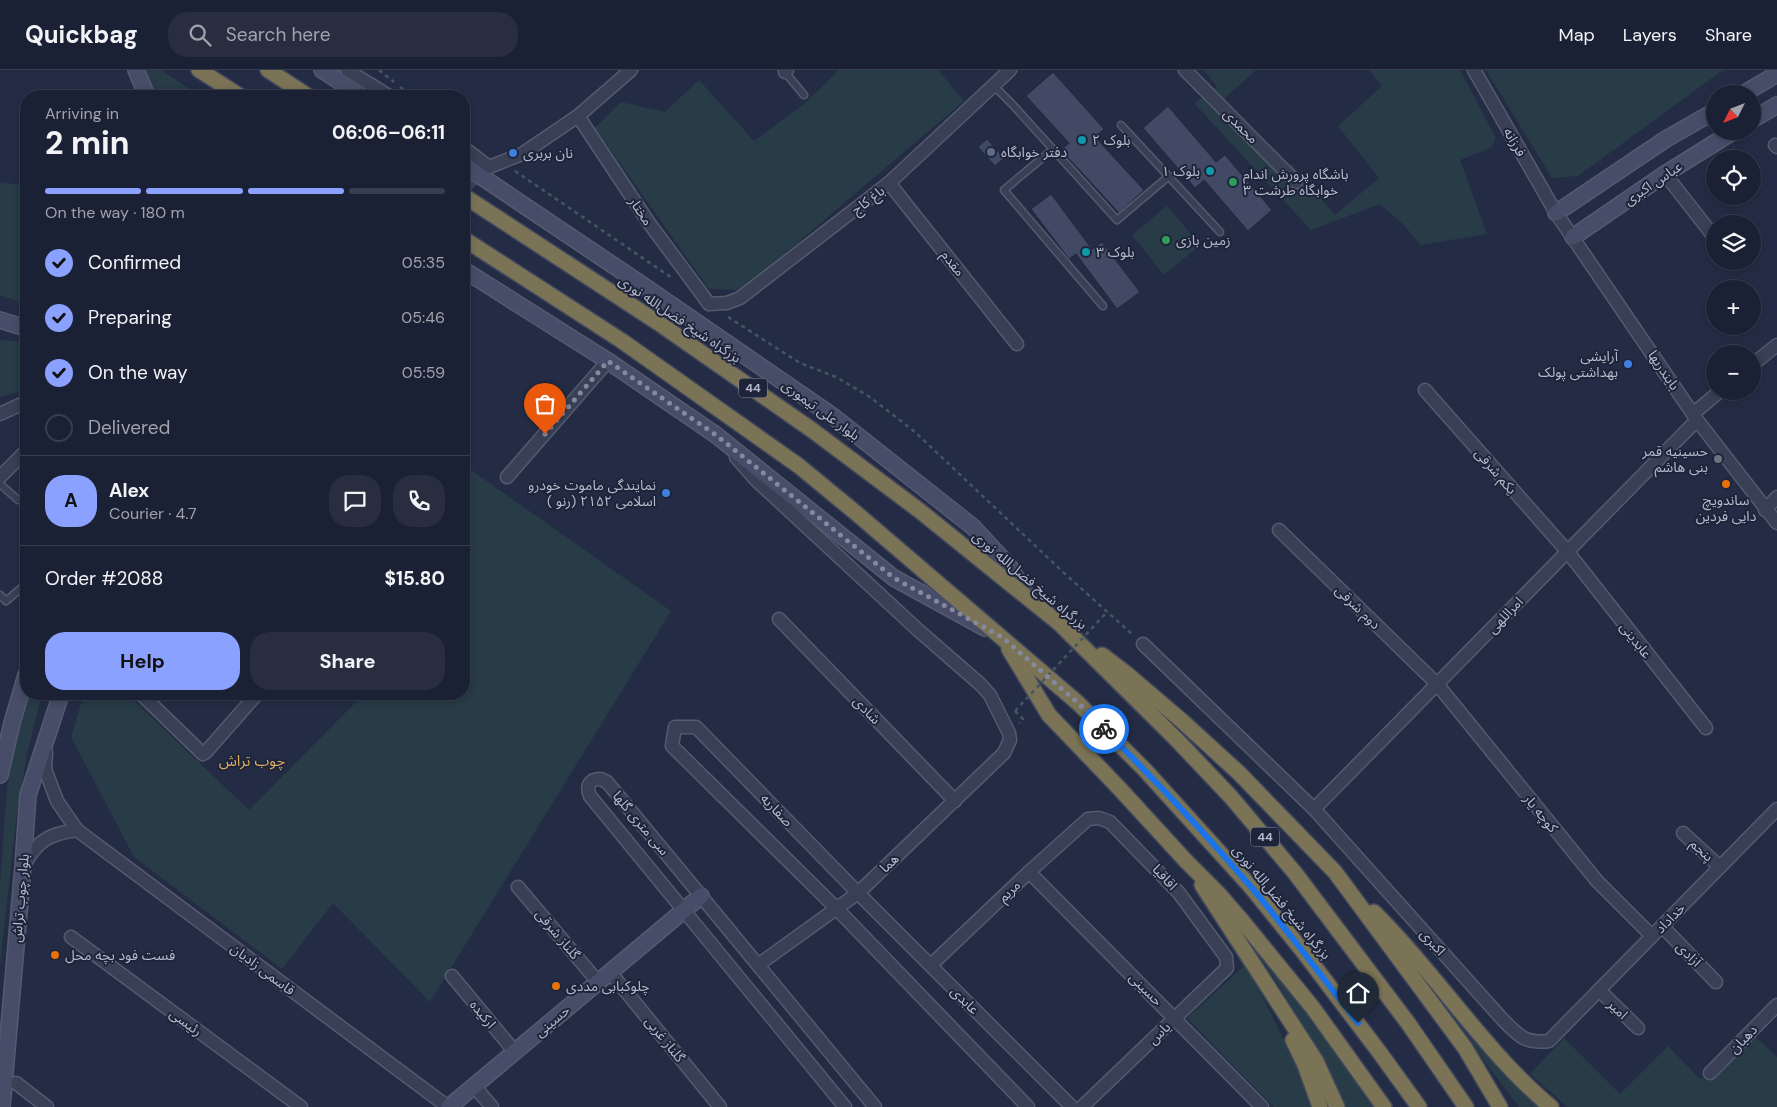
<!DOCTYPE html>
<html lang="en">
<head>
<meta charset="utf-8">
<style>
	:root { --surface:#1b2134; --page:#282e40; --text:#f1f3f6; --muted:#a0a3ac; --line:#393e4f; --accent:#8aa1ff }
	body { margin:0; font-family:"DM Sans","Noto Sans Arabic",sans-serif; background:var(--page); color:var(--text); height:100vh; display:flex; flex-direction:column; font-size:19px; white-space:nowrap }
	* { box-sizing:border-box; margin:0 }
	p { font-size:16px; color:var(--muted) }
	.icon { flex:none; width:28px; height:28px; fill:none; stroke:currentColor; stroke-width:2; stroke-linecap:round; stroke-linejoin:round }
	.map { position:relative; flex:1; overflow:hidden }
	.drawer { position:absolute; left:20px; top:20px; width:450px; height:610px; display:flex; flex-direction:column; background:var(--surface); border-radius:20px; box-shadow:0 2px 8px #0003,0 0 0 1px var(--line) }
	.drawer>* { flex:none }
	.needle { width:32px; rotate:228deg }
	.controls { position:absolute; left:1706px; top:15px; display:grid; gap:10px }
	.controls a { display:grid; place-items:center; width:55px; height:55px; border-radius:50%; background:var(--surface); box-shadow:0 2px 8px #0003,0 0 0 1px var(--line); font-size:25px }
	.pin { position:absolute; display:grid; place-items:center; width:42px; height:42px; color:#fff; margin:-51px -21px; border-radius:50% 50% 50% 0; rotate:-45deg; box-shadow:0 0 5px #0007 }
	.pin .icon { rotate:45deg }
	.courier { position:absolute; display:grid; place-items:center; width:50px; height:50px; margin:-25px; border:4px solid #1a73e8; border-radius:50%; background:#fff; color:#222; box-shadow:0 1px 6px #0007 }
	.overview em { font-style:normal; font-weight:700 }
	.overview div { display:flex; flex-direction:column-reverse }
	.overview { display:flex; align-items:center; justify-content:space-between; height:85px; padding:0 25px }
	h1 { font-size:32px; font-weight:700; line-height:38px }
	.bar { display:grid; grid-template-columns:repeat(4,1fr); gap:8px 5px; align-content:center; height:60px; padding:0 25px }
	.bar i { height:6px; border-radius:4px; background:var(--line) }
	.bar .active { background:var(--accent) }
	.bar p { grid-column:span 4 }
	.line { display:flex; align-items:center; gap:12px; padding:0 25px; border-top:1px solid var(--line) }
	.line div { flex:1 }
	.round { display:grid; place-items:center; flex:none; width:52px; height:52px; border-radius:20px; background:var(--page) }
	ol { padding:0 25px; list-style:none }
	li { display:flex; align-items:center; gap:15px; height:55px }
	li p { margin-inline-start:auto }
	li .icon { padding:5px; border-radius:50%; background:var(--accent); color:#111; stroke-width:4 }
	li:last-child { color:var(--muted) }
	li i { width:28px; height:28px; border:2px solid var(--line); border-radius:50% }
	.button { display:flex; gap:10px; margin-top:auto; padding:10px 25px }
	.button a { flex:1; height:58px; border-radius:20px; background:var(--accent); color:#111; font-size:20px; font-weight:700; line-height:58px; text-align:center }
	.button a+a { background:var(--page); color:var(--text) }
	header { display:flex; align-items:center; gap:30px; box-sizing:border-box; height:70px; padding:0 25px; background:var(--surface); border-bottom:1px solid var(--line) }
	header strong { font-size:24px }
	nav { display:flex; gap:28px; margin-inline-start:auto; font-size:18px }
	.search { width:350px; height:45px; background:var(--page); display:flex; align-items:center; gap:12px; box-sizing:border-box; padding:0 18px; border-radius:20px; color:var(--muted); font-size:19px }
	.map>svg:first-child { display:block }
</style>
</head>
<body>
<header>
<strong>Quickbag</strong>
<div class="search"><svg class="icon" aria-label="search" viewBox="0 0 24 24"><circle cx="10" cy="10" r="6"/><path d="M15 15l6 6"/></svg>Search here</div>
<nav><a>Map</a><a>Layers</a><a>Share</a></nav>
</header>
<div class="map">
<svg width="1777" height="1037" viewBox="0 0 1777 1037">
	<rect width="100%" height="100%" fill="#242c45"/>
	<!-- green -->
	<g fill="#273c46">
		<polygon points="146,0 161,0 200,26 155,26"/>
		<polygon points="839,0 938,0 964,31 742,220 709,219 595,58 621,32 665,42 699,10 754,71 805,33"/>
		<polygon points="1204,0 1256,0 1224,29 1279,103 1292,94 1335,145 1379,108 1338,56 1382,16 1369,0 1460,0 1496,68 1492,77 1460,90 1487,164 1420,175 1405,156 1380,134 1311,160 1194,33 1217,17"/>
		<polygon points="1486,0 1723,0 1578,106 1552,108"/>
		<polygon points="0,112 26,116 26,234 0,225"/>
		<polygon points="1167,136 1200,175 1164,205 1132,165"/>
		<polygon points="0,270 26,272 26,316 17,322 0,327"/>
		<polygon points="464,395 671,541 430,932 333,833 282,899 134,787 71,667 84,624 127,624 249,740 364,624 464,624"/>
		<polygon points="30,624 42,624 27,684 17,742 0,896 0,816 7,718 13,682"/>
		<polygon points="1220,830 1257,874 1379,1037 1346,1037 1308,965 1278,914"/>
		<polygon points="1390,866 1514,1013 1540,1037 1519,1037"/>
		<polygon points="1245,895 1265,932 1294,990 1312,1037 1274,1037 1187,948"/>
		<polygon points="1754,965 1777,987 1777,1037 1568,1037 1530,1004 1564,968 1620,1024 1668,976 1699,1008 1711,1009"/>
	</g>
	<!-- building -->
	<g fill="#414965" stroke="#20263c">
		<polygon points="1053,2 1104,59 1095,67 1144,120 1119,143 1061,80 1069,73 1026,26"/>
		<polygon points="1168,36 1216,92 1225,85 1272,140 1248,161 1204,110 1195,118 1143,58"/>
		<polygon points="987,69 1004,88 995,96 978,77"/>
		<polygon points="1051,124 1092,179 1102,172 1140,222 1117,239 1076,184 1069,189 1031,139"/>
	</g>
	<g fill="none" stroke-linecap="round" stroke-linejoin="round">
		<!-- street-tunnel -->
		<polyline stroke="#3a415a" stroke-width="12" stroke-dasharray="12 6" stroke-linecap="butt" points="464,118 485,100"/>
		<!-- lane casing -->
		<g stroke="#555a6f" stroke-width="9">
			<g id="lane">
				<polyline points="784,1 804,25"/>
				<polyline points="993,15 1012,34 1117,150 1169,106"/>
				<polyline points="1121,55 1220,162"/>
				<polyline points="1053,79 1004,120 1103,236"/>
				<polyline points="0,414 18,430"/>
				<polyline points="0,525 6,531 26,514"/>
			</g>
		</g>
		<!-- street casing -->
		<g stroke="#555a6f" stroke-width="15">
			<g id="street">
				<polyline points="347,0 389,26"/>
				<polyline points="1185,0 1296,112"/>
				<polyline points="1474,0 1556,143 1697,350 1777,453"/>
				<polyline points="785,2 787,0"/>
				<polyline points="578,46 649,153 701,223 709,234 727,233 740,228 889,113 1010,0"/>
				<polyline points="1775,75 1777,77"/>
				<polyline points="464,78 489,97 486,99"/>
				<polyline points="489,97 522,84 578,46 631,0"/>
				<polyline points="1665,104 1715,168"/>
				<polyline points="889,113 1017,274"/>
				<polyline points="1752,295 1777,275"/>
				<polyline points="1425,320 1567,481 1706,658"/>
				<polyline points="1694,343 1720,321"/>
				<polyline points="0,344 26,332"/>
				<polyline points="736,387 756,410 918,560 980,614 990,625 1009,663 1010,670 1004,683 858,823 758,895"/>
				<polyline points="0,407 26,381"/>
				<polyline points="507,407 608,291"/>
				<polyline points="1765,440 1777,427"/>
				<polyline points="1279,460 1437,614 1597,811 1652,866"/>
				<polyline points="779,549 955,731"/>
				<path d="M 1143,574 L 1314,739 L 1503,950 C 1519,966 1525,974 1549,971 L 1777,739"/>
				<polyline points="141,624 203,684 206,682 257,624"/>
				<polyline points="46,682 45,699 57,731 77,760 448,1037"/>
				<polyline points="1314,739 1697,350"/>
				<polyline points="1683,763 1720,797"/>
				<path d="M 24,795 C 38,770 49,764 77,760"/>
				<polyline points="1029,802 1262,1037"/>
				<polyline points="518,817 598,912"/>
				<polyline points="1662,856 1716,912"/>
				<polyline points="71,867 301,1037"/>
				<polyline points="931,895 1029,802 1088,749 1099,748 1110,752 1179,823 1226,887 1227,898 1082,1037"/>
				<polyline points="610,902 720,1037"/>
				<polyline points="452,906 515,982"/>
				<polyline points="1599,920 1638,958"/>
				<polyline points="1710,1003 1777,935"/>
				<polyline points="16,1013 47,1037"/>
				<polyline points="474,1016 492,1037"/>
				<path d="M 845,1037 L 590,726 C 586,716 589,709 601,709 L 607,712 L 875,1037"/>
				<polyline points="1028,1037 837,839 672,676 675,657 696,657 858,823 1072,1037"/>
			</g>
		</g>
		<!-- secondary casing -->
		<g stroke="#555a6f" stroke-width="18">
			<g id="secondary">
				<polyline points="136,0 147,26"/>
				<polyline points="322,0 362,26"/>
				<polyline points="1743,24 1777,4"/>
				<polyline points="1752,50 1777,35"/>
				<polyline points="464,95 638,212 834,347 973,457 1009,496 1028,527"/>
				<polyline points="1556,143 1666,69 1715,41"/>
				<polyline points="1573,167 1665,104 1734,61"/>
				<polyline points="464,200 608,291 716,365 894,508 985,558"/>
				<polyline points="0,250 26,258"/>
				<polyline points="0,705 12,653 26,605"/>
				<polyline points="2,1037 23,796 28,725 61,624"/>
				<polyline points="449,1037 701,826"/>
			</g>
		</g>
		<!-- highway casing -->
		<g stroke="#41475c" stroke-width="18">
			<g id="highway">
				<polyline points="199,0 240,26"/>
				<polyline points="268,0 308,26"/>
				<polyline points="464,126 663,256 812,360 920,441 1060,554 1176,669 1231,727 1295,803 1408,953 1466,1037"/>
				<polyline points="464,169 622,271 799,396 856,443 1078,633 1145,700 1251,817 1302,880 1380,983 1419,1037"/>
				<polyline points="1009,579 1049,645 1119,718 1186,791 1217,822 1243,852 1313,938 1384,1037"/>
				<polyline points="1102,585 1127,604 1182,651 1239,703 1335,802 1465,978 1500,1037"/>
				<polyline points="1202,815 1316,991 1337,1037"/>
				<path d="M 1374,842 C 1436,903 1484,981 1551,1037"/>
				<polyline points="1293,970 1305,995 1320,1037"/>
			</g>
		</g>
		<!-- path -->
		<g stroke="#42585f" stroke-width="2.5" stroke-dasharray="4 4" stroke-linecap="butt">
			<polyline points="379,0 394,12"/>
			<polyline points="400,17 413,26"/>
			<polyline points="515,101 672,208"/>
			<polyline points="728,247 800,293 836,307 870,327 915,362 1064,503 1133,565"/>
			<polyline points="1015,641 1023,649 1019,653"/>
		</g>
		<!-- lane -->
		<use href="#lane" stroke="#393f54" stroke-width="6"/>
		<!-- street -->
		<use href="#street" stroke="#393f54" stroke-width="12"/>
		<!-- secondary -->
		<use href="#secondary" stroke="#474d68" stroke-width="15"/>
		<!-- highway -->
		<use href="#highway" stroke="#7b7356" stroke-width="15"/>
		<!-- path-bridge -->
		<polyline stroke="#42585f" stroke-width="2.5" stroke-dasharray="4 4" stroke-linecap="butt" points="1015,641 1107,542"/>
	</g>
	<g fill="none" stroke-linecap="round" stroke-linejoin="round">
		<!-- done -->
		<polyline stroke="#84899e" stroke-width="5" stroke-dasharray="0 9" points="545,364 608,291 716,365 894,508 1002,567 1078,633 1104,659"/>
		<!-- route -->
		<path stroke="#1a73e8" stroke-width="6" d="M 1104,659 C 1155,710 1205,763 1252,818 C 1289,862 1323,908 1358,953"/>
	</g>
	<!-- markers -->
	<g fill="#0f9aa8" stroke="#1e243a" stroke-width="2">
		<circle cx="1082" cy="70" r="5"/>
		<circle cx="1210" cy="101" r="5"/>
		<circle cx="1086" cy="182" r="5"/>
	</g>
	<circle fill="#5c6f8a" stroke="#1e243a" stroke-width="2" cx="991" cy="82" r="5"/>
	<g fill="#3f7fe0" stroke="#1e243a" stroke-width="2">
		<circle cx="513" cy="83" r="5"/>
		<circle cx="1628" cy="294" r="5"/>
		<circle cx="666" cy="423" r="5"/>
	</g>
	<g fill="#2e9e5b" stroke="#1e243a" stroke-width="2">
		<circle cx="1233" cy="112" r="5"/>
		<circle cx="1166" cy="170" r="5"/>
	</g>
	<circle fill="#6b7280" stroke="#1e243a" stroke-width="2" cx="1718" cy="389" r="5"/>
	<g fill="#e8710a" stroke="#1e243a" stroke-width="2">
		<circle cx="1726" cy="414" r="5"/>
		<circle cx="55" cy="885" r="5"/>
		<circle cx="556" cy="916" r="5"/>
	</g>
	<g text-anchor="middle" dominant-baseline="central" stroke-width="4" stroke-linejoin="round" paint-order="stroke">
		<!-- shield labels -->
		<g fill="#1e243a" stroke="#898ea2" stroke-width="1">
			<rect x="739" y="308.5" width="28" height="19" rx="4"/>
			<rect x="1251" y="757.5" width="28" height="19" rx="4"/>
		</g>
		<g font-size="12" font-weight="bold" fill="#b7bbce">
			<text x="753" y="318">44</text>
			<text x="1265" y="767">44</text>
		</g>
		<!-- street labels -->
		<g font-size="14" fill="#b7bbce" stroke="#1e243a">
			<text transform="translate(1241 56) rotate(45)">محمدی</text>
			<text transform="translate(1515 72) rotate(60)">فرزانه</text>
			<text transform="translate(1653 113) rotate(-34)">عباس اکبری</text>
			<text transform="translate(868 130) rotate(-38)">باغ کاج</text>
			<text transform="translate(641 141) rotate(56)">مختار</text>
			<text transform="translate(953 193) rotate(51)">مقدم</text>
			<text transform="translate(680 249) rotate(34)">بزرگراه شیخ فضل‌الله نوری</text>
			<text transform="translate(1664 300) rotate(56)">بایندریها</text>
			<text transform="translate(821 340) rotate(36)">بلوار علی تیموری</text>
			<text transform="translate(1496 401) rotate(49)">یکم شرقی</text>
			<text transform="translate(1030 510) rotate(40)">بزرگراه شیخ فضل‌الله نوری</text>
			<text transform="translate(1358 537) rotate(44)">دوم شرقی</text>
			<text transform="translate(1505 545) rotate(-46)">امراللهی</text>
			<text transform="translate(1636 570) rotate(52)">عابدینی</text>
			<text transform="translate(867 640) rotate(46)">شادی</text>
			<text transform="translate(777 740) rotate(46)">صفاریه</text>
			<text transform="translate(1541 743) rotate(51)">کوچه یار</text>
			<text transform="translate(641 753) rotate(50)">سی متری گلها</text>
			<text transform="translate(1702 780) rotate(42)">پنجم</text>
			<text transform="translate(889 793) rotate(-44)">هما</text>
			<text transform="translate(1165 807) rotate(47)">اقاقیا</text>
			<text transform="translate(1009 821) rotate(-44)">مریم</text>
			<text transform="translate(20 828) rotate(-85)">بلوار چوب‌ تراش</text>
			<text transform="translate(1282 832) rotate(50)">بزرگراه شیخ فضل‌الله نوری</text>
			<text transform="translate(1670 848) rotate(-45)">خداداد</text>
			<text transform="translate(558 864) rotate(50)">گلناز شرقی</text>
			<text transform="translate(1433 872) rotate(48)">اکبری</text>
			<text transform="translate(1689 884) rotate(45)">آزادی</text>
			<text transform="translate(263 899) rotate(37)">قاسمی زادیان</text>
			<text transform="translate(1146 919) rotate(45)">حسینی</text>
			<text transform="translate(965 930) rotate(45)">عابدی</text>
			<text transform="translate(1618 939) rotate(44)">امیر</text>
			<text transform="translate(483 944) rotate(50)">ارکیده</text>
			<text transform="translate(552 951) rotate(-40)">حسینی</text>
			<text transform="translate(186 952) rotate(36)">رئیسی</text>
			<text transform="translate(1159 963) rotate(-44)">یاس</text>
			<text transform="translate(665 969) rotate(51)">گلناز غربی</text>
			<text transform="translate(1743 969) rotate(-46)">دهبان</text>
		</g>
		<!-- poi labels -->
		<g font-size="14" fill="#b7bbce" stroke="#1e243a" text-anchor="start">
			<text x="1092" y="70">بلوک ۲</text>
			<text x="1001" y="82">دفتر خوابگاه</text>
			<text x="523" y="83">نان بربری</text>
			<text x="1200" y="101" text-anchor="end">بلوک ۱</text>
			<text x="1243" y="104">باشگاه پرورش اندام<tspan x="1243" dy="16">خوابگاه طرشت ۳</tspan></text>
			<text x="1176" y="170">زمین بازی</text>
			<text x="1096" y="182">بلوک ۳</text>
			<text x="1618" y="286" text-anchor="end">آرایشی<tspan x="1618" dy="16">بهداشتی پولک</tspan></text>
			<text x="1708" y="381" text-anchor="end">حسینیه قمر<tspan x="1708" dy="16">بنی هاشم</tspan></text>
			<text x="656" y="415" text-anchor="end">نمایندگی ماموت خودرو<tspan x="656" dy="16">( رنو) اسلامی ۲۱۵۲</tspan></text>
			<text x="1726" y="430" text-anchor="middle">ساندویچ<tspan x="1726" dy="16">دایی فردین</tspan></text>
			<text x="65" y="885">فست فود بچه محل</text>
			<text x="566" y="916">چلوکبابی مددی</text>
		</g>
		<!-- neighbourhood labels -->
		<g font-size="15" fill="#dfaf60" stroke="#1e243a">
			<text x="252" y="691">چوب تراش</text>
		</g>
	</g>
</svg>
<div class="controls">
<a><svg class="needle" viewBox="-14 -14 28 28"><path d="M0-13l5 13h-10z" fill="#e53935"/><path d="M0 13l5-13h-10z" fill="#a0a3ac"/></svg></a>
<a><svg class="icon" aria-label="locate" viewBox="0 0 24 24"><circle cx="12" cy="12" r="6"/><path d="M12 2v4M12 18v4M2 12h4M18 12h4"/></svg></a>
<a><svg class="icon" aria-label="layers" viewBox="0 0 24 24"><path d="M12 4l9 5-9 5-9-5zM3 14l9 5 9-5"/></svg></a>
<a>+</a>
<a>−</a>
</div>
<div class="pin" style="left:545px;top:364px;background:#ea580c"><svg class="icon" aria-label="bag" viewBox="0 0 24 24"><path d="M5 8h14l-1 12H6zM9 8a3 3 0 0 1 6 0"/></svg></div>
<div class="pin" style="left:1358px;top:953px;background:#1f2937"><svg class="icon" aria-label="home" viewBox="0 0 24 24"><path d="M3 11l9-7 9 7M6 9v11h12V9"/></svg></div>
<div class="courier" style="left:1104px;top:659px"><svg class="icon" aria-label="bike" viewBox="0 0 24 24"><circle cx="6" cy="16" r="4"/><circle cx="18" cy="16" r="4"/><path d="M6 16l4-8h5l3 8M10 8l3 8H6M13 5h3"/></svg></div>
<section class="drawer">
<div class="overview"><div><h1>2 min</h1><p>Arriving in</p></div><em>06:06–06:11</em></div>
<div class="bar"><i class="active"></i><i class="active"></i><i class="active"></i><i></i><p>On the way · 180 m</p></div>
<ol>
<li><svg class="icon" aria-label="check" viewBox="0 0 24 24"><path d="M5 12l5 5 9-10"/></svg>Confirmed<p>05:35</p></li>
<li><svg class="icon" aria-label="check" viewBox="0 0 24 24"><path d="M5 12l5 5 9-10"/></svg>Preparing<p>05:46</p></li>
<li><svg class="icon" aria-label="check" viewBox="0 0 24 24"><path d="M5 12l5 5 9-10"/></svg>On the way<p>05:59</p></li>
<li><i></i>Delivered</li>
</ol>
<div class="line" style="height:90px"><b class="round" style="background:var(--accent);color:#111">A</b><div><b>Alex</b><p>Courier · 4.7</p></div><a class="round"><svg class="icon" aria-label="chat" viewBox="0 0 24 24"><path d="M4 5h16v11H9l-5 4z"/></svg></a><a class="round"><svg class="icon" aria-label="phone" viewBox="0 0 24 24"><path d="M5 4h4l2 5-3 2q2 4 5 5l2-3 5 2v4C11 20 4 13 5 4z"/></svg></a></div>
<div class="line" style="height:65px"><div>Order #2088</div><b>$15.80</b></div>
<div class="button"><a>Help</a><a>Share</a></div>
</section>
</div>
</body>
</html>
